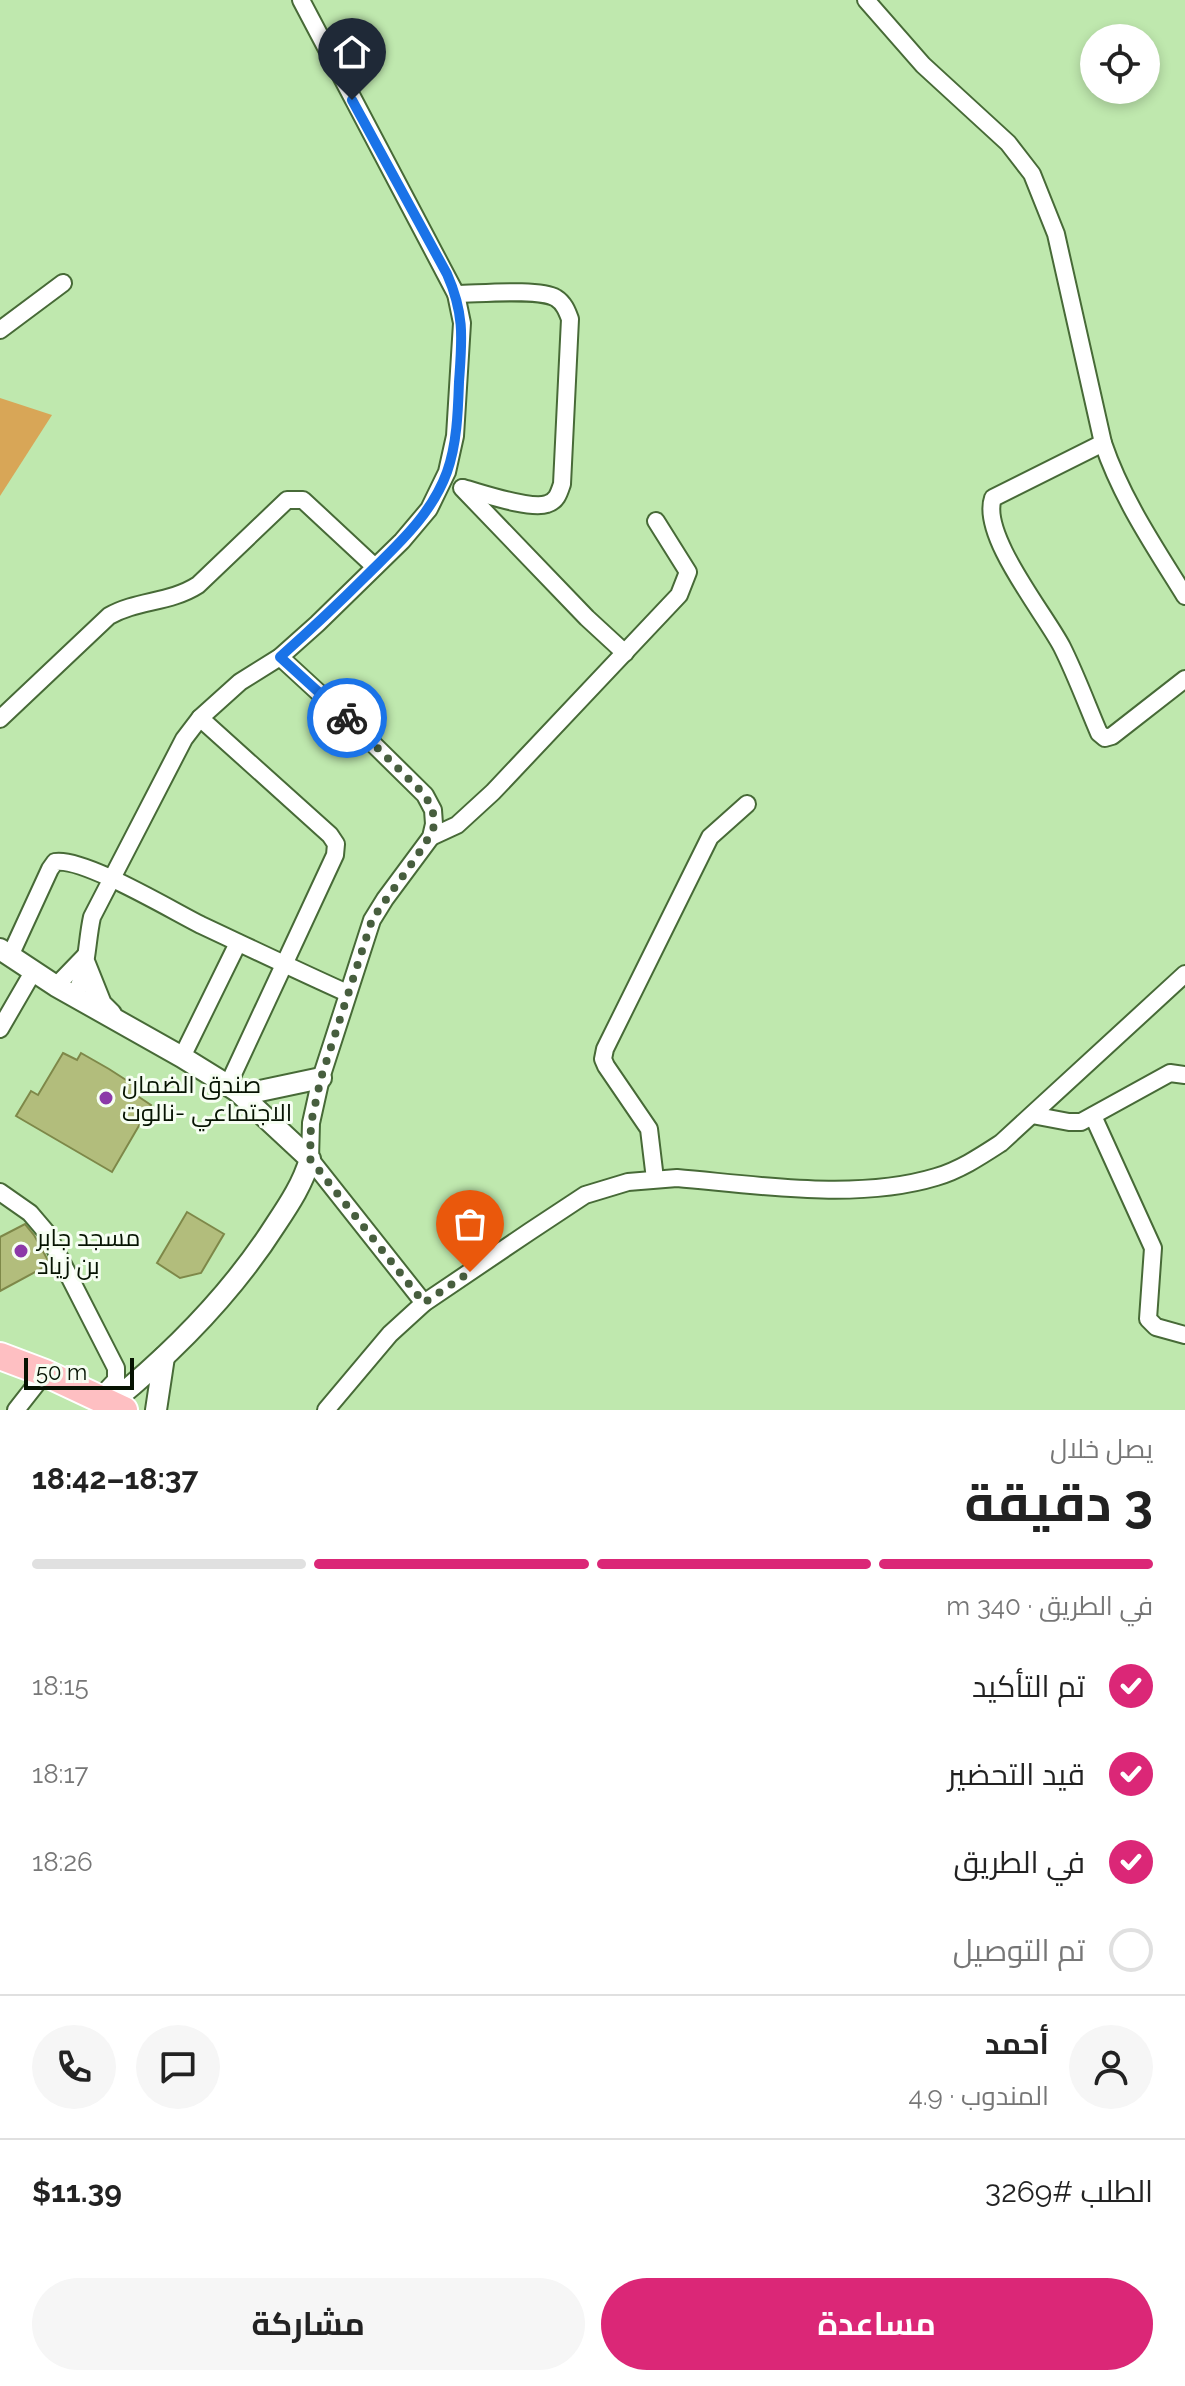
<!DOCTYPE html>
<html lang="ar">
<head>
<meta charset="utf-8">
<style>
	:root { --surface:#fff; --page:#f6f6f6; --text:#222; --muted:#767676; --line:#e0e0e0; --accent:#db2777 }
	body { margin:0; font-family:Raleway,Cairo,sans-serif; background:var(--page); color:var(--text); direction:rtl; height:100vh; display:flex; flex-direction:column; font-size:30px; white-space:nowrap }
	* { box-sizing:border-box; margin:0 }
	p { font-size:26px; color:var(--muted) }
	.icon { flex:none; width:44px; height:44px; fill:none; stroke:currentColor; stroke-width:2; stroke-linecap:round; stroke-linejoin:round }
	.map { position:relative; height:1410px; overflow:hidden; direction:ltr }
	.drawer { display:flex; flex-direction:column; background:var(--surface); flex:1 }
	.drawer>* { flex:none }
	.buttons { position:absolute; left:1080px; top:24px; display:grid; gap:16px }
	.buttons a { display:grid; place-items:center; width:80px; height:80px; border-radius:50%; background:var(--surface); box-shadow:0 4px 12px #0003; font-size:40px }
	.scale { position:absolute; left:24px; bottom:20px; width:110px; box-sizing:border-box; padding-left:8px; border:4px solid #061302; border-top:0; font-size:22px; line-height:28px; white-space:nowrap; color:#061302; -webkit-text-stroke:6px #f6fef2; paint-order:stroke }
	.pin { position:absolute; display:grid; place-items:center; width:68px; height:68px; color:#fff; margin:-82px -34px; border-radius:50% 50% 50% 0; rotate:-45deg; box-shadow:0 0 8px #0007 }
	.pin .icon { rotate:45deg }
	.courier { position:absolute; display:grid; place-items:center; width:80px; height:80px; margin:-40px; border:6px solid #1a73e8; border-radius:50%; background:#fff; color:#222; box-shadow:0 2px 10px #0007 }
	.head em { font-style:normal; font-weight:700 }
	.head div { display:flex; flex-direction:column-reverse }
	.head { display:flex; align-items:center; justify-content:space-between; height:136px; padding:0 32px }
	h1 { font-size:52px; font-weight:700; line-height:60px }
	.bar { display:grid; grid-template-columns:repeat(4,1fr); gap:12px 8px; align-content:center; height:96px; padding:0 32px }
	.bar i { height:10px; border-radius:6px; background:var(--line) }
	.bar .current { background:var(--accent) }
	.bar p { grid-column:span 4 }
	.line { display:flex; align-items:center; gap:20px; padding:0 32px; border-top:2px solid var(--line) }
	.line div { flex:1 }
	.round { display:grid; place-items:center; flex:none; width:84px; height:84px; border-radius:42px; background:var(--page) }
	ol { padding:0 32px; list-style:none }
	li { display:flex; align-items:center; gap:24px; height:88px }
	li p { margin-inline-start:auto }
	li .icon { padding:8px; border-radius:50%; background:var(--accent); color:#fff; stroke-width:4 }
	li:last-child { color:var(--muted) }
	li i { width:44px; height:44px; border:4px solid var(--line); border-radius:50% }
	.action { display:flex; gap:16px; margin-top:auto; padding:16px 32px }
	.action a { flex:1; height:92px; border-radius:48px; background:var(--accent); color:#fff; font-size:32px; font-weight:700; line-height:92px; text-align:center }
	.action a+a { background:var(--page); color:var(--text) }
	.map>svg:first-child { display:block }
</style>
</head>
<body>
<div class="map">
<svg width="1185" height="1410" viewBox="0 0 1185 1410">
	<rect width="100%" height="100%" fill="#bfe8ae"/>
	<!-- green -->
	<polygon fill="#d8a657" points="0,398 52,415 0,496"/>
	<!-- building -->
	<g fill="#b2bd7c" stroke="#7e8849" stroke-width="2">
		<polygon points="63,1053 77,1060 81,1053 109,1069 140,1089 136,1095 151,1105 112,1172 16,1116 31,1091 38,1095"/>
		<polygon points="187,1212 224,1234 201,1273 180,1278 157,1263"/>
		<polygon points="25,1224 34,1235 50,1264 0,1291 0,1237"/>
	</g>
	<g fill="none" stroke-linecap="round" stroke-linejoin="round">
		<!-- minor casing -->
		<g stroke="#476a37" stroke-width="20">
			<g id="minor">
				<path d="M 866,0 L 923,65 L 1008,143 L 1032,174 L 1056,234 L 1103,443 C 1122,499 1154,546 1185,596"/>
				<path d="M 456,294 C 478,294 539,288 556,298 C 564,303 567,311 570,319 L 562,484 C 559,493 557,501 547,504 C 530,510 482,493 463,488"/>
				<polyline points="0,330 63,283"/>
				<path d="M 1103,443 L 993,498 C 980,535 1045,614 1062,647 C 1076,675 1087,705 1099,733 L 1105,738 L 1112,736 L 1185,679"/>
				<polyline points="462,488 587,618 625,653"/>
				<polyline points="280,657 355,726 425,795 433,810 434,824 431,837 385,899 372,920 321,1078 311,1123 310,1159 424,1303"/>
				<polyline points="200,718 330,835 336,844 335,855 228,1085"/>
				<path d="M 0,719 L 109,616 C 137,600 170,603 198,585 L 287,500 L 303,500 L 375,567"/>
				<polyline points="431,837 457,825 493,792 679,595 688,572 656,521"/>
				<path d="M 10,956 L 50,869 L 55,862 C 83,857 171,910 201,925 C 250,948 298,971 347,993"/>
				<polyline points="56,986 85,956"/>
				<path d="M 74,996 C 88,972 86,944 92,917 L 184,739 L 200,718 L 240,682 L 280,657 L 317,624 L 402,541 L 429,509 L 447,472 L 455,436 L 462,323 L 456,294 L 301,0"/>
				<polyline points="0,1029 33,972"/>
				<polyline points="182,1057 238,943"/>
				<polyline points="1032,1115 1069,1122 1081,1122 1170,1073 1185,1075"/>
				<polyline points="1093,1116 1153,1248 1148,1319 1156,1327 1185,1335"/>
				<polyline points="655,1179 649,1129 606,1066 603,1059 605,1049 710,837 747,804"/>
				<polyline points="0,1192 30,1213 47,1233 116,1368 116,1380 99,1398"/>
				<polyline points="16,1410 45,1373"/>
				<path d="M 326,1410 L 390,1334 L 424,1303 L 529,1232 L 585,1195 L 628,1182 L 677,1178 C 758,1185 857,1201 936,1177 C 960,1170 981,1156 1001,1143 L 1185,974"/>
			</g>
		</g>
		<!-- tertiary casing -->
		<g stroke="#476a37" stroke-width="24">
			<g id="tertiary">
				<path d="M 0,949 L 56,986 L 182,1057 L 237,1091 L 310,1159 C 303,1183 290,1203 276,1224 C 232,1293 175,1351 111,1403"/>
				<polyline points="85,964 101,1004 111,1014"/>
				<polyline points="237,1091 255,1092 321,1078"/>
				<polyline points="156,1410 164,1357"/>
			</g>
		</g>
		<!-- primary casing -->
		<g stroke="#fff" stroke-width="30">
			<polyline id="primary" points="0,1356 45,1373 124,1410"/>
		</g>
		<!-- minor -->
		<use href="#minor" stroke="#fff" stroke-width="16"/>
		<!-- tertiary -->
		<use href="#tertiary" stroke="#fff" stroke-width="20"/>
		<!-- primary -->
		<use href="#primary" stroke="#febfc2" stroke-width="26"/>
	</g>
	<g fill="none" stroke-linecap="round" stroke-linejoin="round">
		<!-- done -->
		<path stroke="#475e3e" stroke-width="8" stroke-dasharray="0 14.4" d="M 347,718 L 425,795 C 430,805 435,813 434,825 C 432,840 384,900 372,920 L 321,1078 L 311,1123 L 310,1159 L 424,1303 L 470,1272"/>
		<!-- route -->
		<path stroke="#1a73e8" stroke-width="10" d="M 347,718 L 280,657 C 309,631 337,605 365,577 C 396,546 431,516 447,472 C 457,444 458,411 459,382 C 462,339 465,315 447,274 L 352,100"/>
	</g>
	<!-- markers -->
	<g fill="#8c39a8" stroke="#f6fef2" stroke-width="3">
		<circle cx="106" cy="1098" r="8"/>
		<circle cx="21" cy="1251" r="8"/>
	</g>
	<g text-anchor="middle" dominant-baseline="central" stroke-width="6" stroke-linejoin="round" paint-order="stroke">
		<!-- poi labels -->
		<g font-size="24" fill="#061302" stroke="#f6fef2" text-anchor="start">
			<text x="122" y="1084">صندق الضمان<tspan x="122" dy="28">الاجتماعي -نالوت</tspan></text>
			<text x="37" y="1237">مسجد جابر<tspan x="37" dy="28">بن زياد</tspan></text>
		</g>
	</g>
</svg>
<div class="buttons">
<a><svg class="icon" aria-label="locate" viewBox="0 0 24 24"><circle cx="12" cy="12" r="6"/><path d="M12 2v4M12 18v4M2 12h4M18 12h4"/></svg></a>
</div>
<div class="scale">50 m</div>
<div class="pin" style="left:470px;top:1272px;background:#ea580c"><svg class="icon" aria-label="bag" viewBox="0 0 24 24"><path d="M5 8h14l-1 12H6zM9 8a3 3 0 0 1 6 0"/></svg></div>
<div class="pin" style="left:352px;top:100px;background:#1f2937"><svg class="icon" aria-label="home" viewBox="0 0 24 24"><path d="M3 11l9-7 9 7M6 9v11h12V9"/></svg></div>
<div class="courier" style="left:347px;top:718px"><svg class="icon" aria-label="bike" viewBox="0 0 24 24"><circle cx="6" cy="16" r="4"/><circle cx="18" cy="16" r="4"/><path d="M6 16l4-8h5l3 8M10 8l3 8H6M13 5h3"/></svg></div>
</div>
<section class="drawer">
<div class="head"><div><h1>3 دقيقة</h1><p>يصل خلال</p></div><em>18:37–18:42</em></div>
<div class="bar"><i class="current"></i><i class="current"></i><i class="current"></i><i></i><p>في الطريق · 340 m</p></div>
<ol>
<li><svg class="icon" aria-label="check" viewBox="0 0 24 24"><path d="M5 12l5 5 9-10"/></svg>تم التأكيد<p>18:15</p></li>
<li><svg class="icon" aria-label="check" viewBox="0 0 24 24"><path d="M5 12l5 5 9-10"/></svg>قيد التحضير<p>18:17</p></li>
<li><svg class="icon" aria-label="check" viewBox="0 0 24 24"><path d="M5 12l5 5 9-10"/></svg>في الطريق<p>18:26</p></li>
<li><i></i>تم التوصيل</li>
</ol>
<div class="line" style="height:144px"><a class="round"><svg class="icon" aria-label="person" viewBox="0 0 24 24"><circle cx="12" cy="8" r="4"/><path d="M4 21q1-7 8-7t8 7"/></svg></a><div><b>أحمد</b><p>المندوب · 4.9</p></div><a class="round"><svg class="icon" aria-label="chat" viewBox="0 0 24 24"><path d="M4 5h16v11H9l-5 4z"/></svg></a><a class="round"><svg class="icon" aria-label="phone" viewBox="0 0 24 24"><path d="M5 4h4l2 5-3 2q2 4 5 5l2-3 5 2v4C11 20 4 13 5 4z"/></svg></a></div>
<div class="line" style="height:104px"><div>الطلب #3269</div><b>$11.39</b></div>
<div class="action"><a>مساعدة</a><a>مشاركة</a></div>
</section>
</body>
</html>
